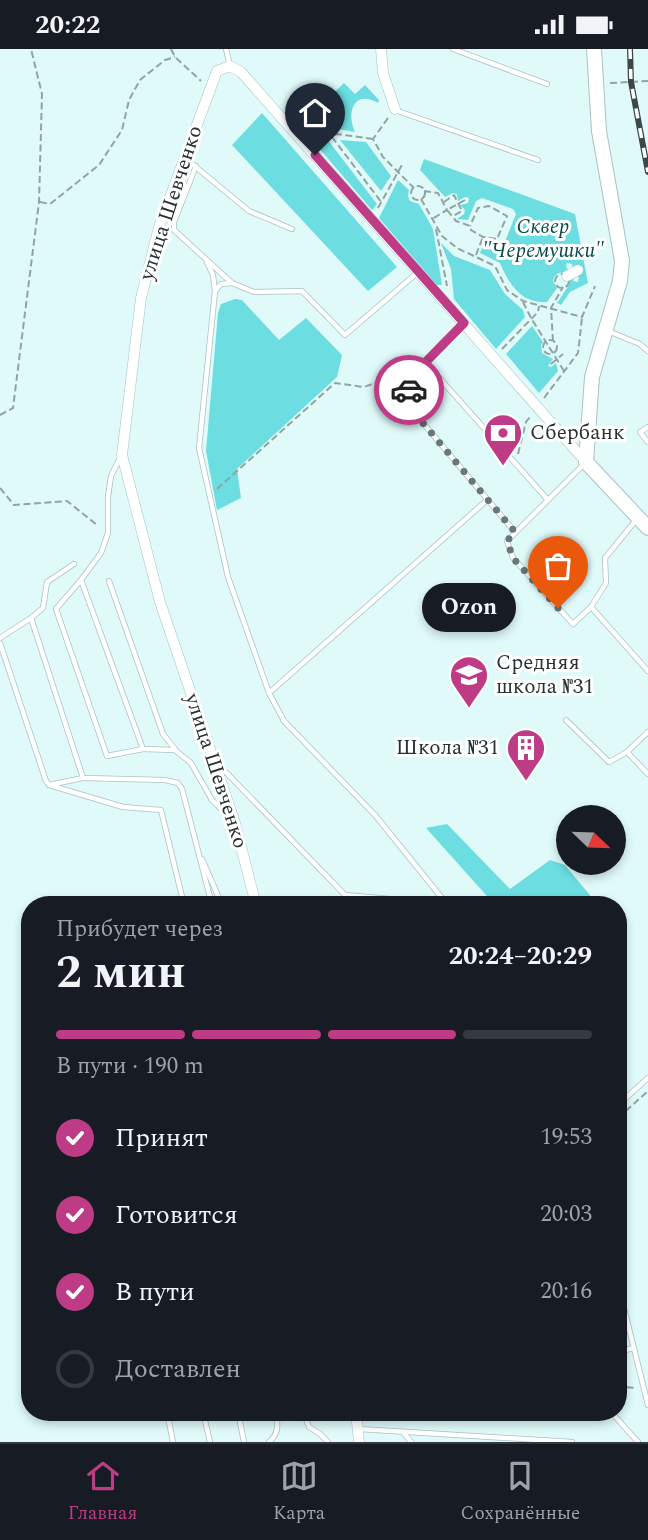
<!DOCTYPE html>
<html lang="ru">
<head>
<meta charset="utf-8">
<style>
	:root { --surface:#171b24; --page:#242831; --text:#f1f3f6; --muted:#9ea1a6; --line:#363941; --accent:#be3c85 }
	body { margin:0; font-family:Spectral,serif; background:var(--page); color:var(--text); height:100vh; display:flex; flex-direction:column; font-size:26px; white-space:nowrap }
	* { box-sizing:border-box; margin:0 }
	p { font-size:23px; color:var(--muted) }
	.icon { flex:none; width:38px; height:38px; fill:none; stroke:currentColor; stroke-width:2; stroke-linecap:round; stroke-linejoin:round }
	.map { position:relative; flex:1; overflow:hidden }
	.side { position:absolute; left:21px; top:847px; width:606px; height:525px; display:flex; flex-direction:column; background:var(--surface); border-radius:28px; box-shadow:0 4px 10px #0003 }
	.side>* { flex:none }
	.needle { width:46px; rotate:113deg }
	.controls { position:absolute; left:556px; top:756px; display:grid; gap:14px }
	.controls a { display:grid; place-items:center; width:70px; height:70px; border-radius:50%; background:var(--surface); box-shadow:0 4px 10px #0003; font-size:35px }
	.pin { position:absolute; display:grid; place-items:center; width:60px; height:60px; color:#fff; margin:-72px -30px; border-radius:50% 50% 50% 0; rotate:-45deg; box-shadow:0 0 7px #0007 }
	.pin .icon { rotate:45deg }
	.courier { position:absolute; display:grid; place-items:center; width:70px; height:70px; margin:-35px; border:5px solid #be3c85; border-radius:50%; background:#fff; color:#222; box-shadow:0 2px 9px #0007 }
	.bubble { position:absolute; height:49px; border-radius:24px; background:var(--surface); box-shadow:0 4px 10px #0003; font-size:23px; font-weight:700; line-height:49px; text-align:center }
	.headline em { font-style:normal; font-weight:700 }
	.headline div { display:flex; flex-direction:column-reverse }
	.headline { display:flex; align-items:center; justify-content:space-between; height:119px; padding:0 35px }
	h1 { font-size:46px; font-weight:700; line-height:52px }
	.bar { display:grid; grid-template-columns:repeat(4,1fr); gap:10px 7px; align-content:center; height:84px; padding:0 35px }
	.bar i { height:9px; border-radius:5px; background:var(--line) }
	.bar .selected { background:var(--accent) }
	.bar p { grid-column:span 4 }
	ol { padding:0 35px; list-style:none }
	li { display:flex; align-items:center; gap:21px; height:77px }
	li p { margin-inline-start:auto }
	li .icon { padding:7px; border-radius:50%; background:var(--accent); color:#fff; stroke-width:4 }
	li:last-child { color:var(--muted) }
	li i { width:38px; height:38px; border:4px solid var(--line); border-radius:50% }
	.status { display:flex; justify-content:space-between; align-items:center; height:49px; padding:0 35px; background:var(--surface); direction:ltr }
	.status svg { height:19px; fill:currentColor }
	.tabs { display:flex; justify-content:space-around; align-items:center; height:98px; border-top:2px solid var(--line); background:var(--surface); font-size:19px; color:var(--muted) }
	.tabs a { display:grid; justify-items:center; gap:4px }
	.tabs .selected { color:var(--accent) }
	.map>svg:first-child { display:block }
</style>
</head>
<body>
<div class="status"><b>20:22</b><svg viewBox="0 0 49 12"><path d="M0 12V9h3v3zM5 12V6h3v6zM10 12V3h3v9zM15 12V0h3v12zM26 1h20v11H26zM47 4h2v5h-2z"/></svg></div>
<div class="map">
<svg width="648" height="1393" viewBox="0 0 648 1393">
	<rect width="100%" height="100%" fill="#e0fafa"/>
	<!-- green -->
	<g fill="#6cdde1">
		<path d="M 344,34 L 355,45 L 365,36 L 379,51 L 378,54 C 354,40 346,63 355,83 L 331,79 L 324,86 L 377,155 L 372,161 L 300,77 Z"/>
		<polygon points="262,64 397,218 368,242 232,96"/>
		<polygon points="340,91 366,93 391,127 381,142"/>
		<path d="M 424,110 L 575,165 L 588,234 L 570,243 L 561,256 L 557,254 L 569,236 L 570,230 L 574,229 L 573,232 L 578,233 L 579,228 L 576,227 L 582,219 L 577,217 L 573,222 L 572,215 L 567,214 L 566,218 L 570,223 C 562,224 555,222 553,232 L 557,239 L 547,253 C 521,255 509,235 500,214 L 480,204 L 484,194 L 502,200 L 516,165 L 513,160 L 482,149 L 476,152 L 468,171 L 457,170 L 464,165 L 465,161 L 460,156 L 468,154 L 469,149 L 465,148 L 458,152 L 457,145 L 453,144 L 445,148 L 420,121 Z"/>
		<polygon points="398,131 409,141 408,147 410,152 419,155 433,180 442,236 437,236 379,169"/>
		<polygon points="441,194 454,207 490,221 505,245 523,261 525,268 496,300 454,250 451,220"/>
		<polygon points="235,250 242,251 279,291 306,269 342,306 337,328 237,420 241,449 217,461 206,402 218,264 221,255"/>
		<polygon points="532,277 543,293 541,296 542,304 553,310 548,317 551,318 556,314 558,322 539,344 506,305"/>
		<polygon points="447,775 510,840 550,811 565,816 598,856 495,856 426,779"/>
	</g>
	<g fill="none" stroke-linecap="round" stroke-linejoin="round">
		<!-- lane casing -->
		<g stroke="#a9c2c3" stroke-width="6">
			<g id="lane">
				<polyline points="226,0 230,17"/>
				<polyline points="453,0 547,35"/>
				<polyline points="395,61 538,111"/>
				<polyline points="185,109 249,162 292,180"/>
				<polyline points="196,117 174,173 174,181 232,234 254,243 302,242 345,286 417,224"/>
				<polyline points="207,213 213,226 215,242 199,399 228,528 269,644"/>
				<polyline points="216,241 221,235 232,234"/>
				<polyline points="462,275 407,332 412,361 515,483"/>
				<polyline points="608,282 640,295 648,302"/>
				<polyline points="426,314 548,451"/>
				<polyline points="648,378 640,383 648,393"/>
				<polyline points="121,407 111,427 108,448 108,484 101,504 81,531 143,700 175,701 191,714 212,751 230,769"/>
				<polyline points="583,416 507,492 513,509 573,575 591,558"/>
				<polyline points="636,471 605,509 606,534 591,558 648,622"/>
				<polyline points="74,515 47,533 43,559 31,569 83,729 165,731 178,734 182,740 212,856"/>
				<polyline points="81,531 56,560 107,707 143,700"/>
				<polyline points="109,532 163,685 175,700"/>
				<polyline points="0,589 31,569"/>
				<polyline points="0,594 46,732 49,736 83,729"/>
				<polyline points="566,671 609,713 627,703"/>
				<polyline points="648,683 627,703 648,725"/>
				<polyline points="218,715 345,846 447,855"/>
				<polyline points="49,736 123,758 161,761 184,856"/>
				<polyline points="202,810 222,856"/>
				<polyline points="446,854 375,766 284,672 269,644 487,451"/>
				<polyline points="618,1056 648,1029"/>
				<polyline points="618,1235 648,1356"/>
				<polyline points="618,1303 633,1299"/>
				<polyline points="167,1363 173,1393"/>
				<polyline points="203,1363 210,1393"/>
				<polyline points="238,1363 244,1393"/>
				<polyline points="303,1363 309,1378 320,1385 328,1393"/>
				<polyline points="611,1363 638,1393"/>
				<polyline points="359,1380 572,1393"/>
				<polyline points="403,1383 411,1393"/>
				<path d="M 269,1393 C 279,1385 278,1375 276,1363"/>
			</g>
		</g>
		<!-- street casing -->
		<g stroke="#a9c2c3" stroke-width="11">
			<g id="street">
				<polyline points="381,0 383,24 395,60"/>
				<polyline points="567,227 578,221"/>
				<polyline points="256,856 235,774 160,553 122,406 141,249 159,178 217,22 230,17 241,23 586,413"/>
				<polyline points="356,1363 359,1393"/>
			</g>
		</g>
		<!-- secondary casing -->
		<g stroke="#a9c2c3" stroke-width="16">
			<polyline id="secondary" points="594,0 599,82 622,212 620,232 592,328 586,413 648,479"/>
		</g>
		<!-- path -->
		<g stroke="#91a4a4" stroke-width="2" stroke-dasharray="7 3.5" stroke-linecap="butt">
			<polyline points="171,0 175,8 201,32"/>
			<polyline points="610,34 648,32"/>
			<polyline points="388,69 373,90 383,108 414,139"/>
			<polyline points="373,90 337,85 332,88 382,154"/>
			<circle cx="418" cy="144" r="7"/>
			<polyline points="424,142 438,144 447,161 432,170"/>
			<polyline points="421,150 442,187 457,199 495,217 507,241 523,252 582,268 595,237"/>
			<polyline points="465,151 447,161 456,172 470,177 471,181 483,188 497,190 507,167 489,157 478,159 470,177"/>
			<polyline points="40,153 50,155 99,116 122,81 129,51 140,31 165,11 175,8"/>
			<polyline points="444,153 454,146 462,162 453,167"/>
			<polyline points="378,159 403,114"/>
			<polyline points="436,180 447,237"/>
			<polyline points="476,206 483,188"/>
			<circle cx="562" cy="232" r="7"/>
			<polyline points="523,253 531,269 564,322"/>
			<circle cx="550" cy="298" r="7"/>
			<polyline points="553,292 551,259 563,238"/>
			<polyline points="502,300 538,263 539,257"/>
			<polyline points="551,315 563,305"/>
			<polyline points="544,349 578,304 582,269"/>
			<polyline points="0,366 13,359 39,153 42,45 31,0"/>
			<polyline points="518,405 526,373 530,368"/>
			<polyline points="0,439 14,456 67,452 97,476"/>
			<polyline points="217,440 335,334 364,338 402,324 407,319"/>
			<polyline points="618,1069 648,1042"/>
			<polyline points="618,1334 621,1338 637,1339"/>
		</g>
		<!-- lane -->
		<use href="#lane" stroke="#fff" stroke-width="4.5"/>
		<!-- street -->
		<use href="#street" stroke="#fff" stroke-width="10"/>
		<!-- secondary -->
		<use href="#secondary" stroke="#fff" stroke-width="14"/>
		<!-- rail casing -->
		<g stroke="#3c4848" stroke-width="6">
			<polyline id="rail" points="630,0 631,33 648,123"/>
		</g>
		<!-- rail -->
		<use href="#rail" stroke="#fff" stroke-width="3.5" stroke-dasharray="10" stroke-linecap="butt"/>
	</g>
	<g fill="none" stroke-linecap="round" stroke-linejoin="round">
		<!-- done -->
		<polyline stroke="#687878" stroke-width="7" stroke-dasharray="0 12.6" points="409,341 412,361 515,483 507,492 513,509 558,559"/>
		<!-- route -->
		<polyline stroke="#be3c85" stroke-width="9" points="315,106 464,274 407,332 409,341"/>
	</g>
	<!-- icons -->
	<defs>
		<g id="bank-pin" transform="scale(2.0125)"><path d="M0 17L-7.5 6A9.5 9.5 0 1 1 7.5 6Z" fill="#be3c85" stroke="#fff"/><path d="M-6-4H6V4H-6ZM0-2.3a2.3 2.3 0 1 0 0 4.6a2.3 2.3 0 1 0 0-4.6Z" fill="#fff"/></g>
		<g id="school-pin" transform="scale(2.0125)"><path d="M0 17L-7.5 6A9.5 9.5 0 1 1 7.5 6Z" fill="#be3c85" stroke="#fff"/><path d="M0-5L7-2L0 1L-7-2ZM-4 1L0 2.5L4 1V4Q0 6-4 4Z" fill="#fff"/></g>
		<g id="building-pin" transform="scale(2.0125)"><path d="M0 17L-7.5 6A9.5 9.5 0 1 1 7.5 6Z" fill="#be3c85" stroke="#fff"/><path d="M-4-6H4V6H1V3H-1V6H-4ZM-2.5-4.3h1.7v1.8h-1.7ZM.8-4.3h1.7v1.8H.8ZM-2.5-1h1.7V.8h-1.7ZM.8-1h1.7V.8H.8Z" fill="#fff"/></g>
	</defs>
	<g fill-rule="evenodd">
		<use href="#bank-pin" x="503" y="384"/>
		<use href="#school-pin" x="469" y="626"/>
		<use href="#building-pin" x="526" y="699"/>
	</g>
	<g text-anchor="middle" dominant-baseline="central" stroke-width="6" stroke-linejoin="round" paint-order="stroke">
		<!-- street labels -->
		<g font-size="21" fill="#283232" stroke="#fff">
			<text transform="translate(171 154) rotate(-72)">улица Шевченко</text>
			<text transform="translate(216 722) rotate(72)">улица Шевченко</text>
		</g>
		<!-- park labels -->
		<g font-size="21" font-style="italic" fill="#08494b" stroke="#fff">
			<text x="543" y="178">Сквер<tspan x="543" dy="24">"Черемушки"</tspan></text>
		</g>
		<!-- poi labels -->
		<g font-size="21" fill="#283232" stroke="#fff" text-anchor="start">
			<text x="530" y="384">Сбербанк</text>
			<text x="496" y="614">Средняя<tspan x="496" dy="24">школа №31</tspan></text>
			<text x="499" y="699" text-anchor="end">Школа №31</text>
		</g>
	</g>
</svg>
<div class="controls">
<a><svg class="needle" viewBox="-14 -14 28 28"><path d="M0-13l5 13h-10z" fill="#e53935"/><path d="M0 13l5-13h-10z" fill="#9ea1a6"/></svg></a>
</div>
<div class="pin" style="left:558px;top:559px;background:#ea580c"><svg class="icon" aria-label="bag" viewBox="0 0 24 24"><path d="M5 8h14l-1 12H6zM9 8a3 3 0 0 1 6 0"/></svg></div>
<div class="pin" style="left:315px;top:106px;background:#1f2937"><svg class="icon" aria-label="home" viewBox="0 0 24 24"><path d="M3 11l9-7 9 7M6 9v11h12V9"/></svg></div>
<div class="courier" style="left:409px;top:341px"><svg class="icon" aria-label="car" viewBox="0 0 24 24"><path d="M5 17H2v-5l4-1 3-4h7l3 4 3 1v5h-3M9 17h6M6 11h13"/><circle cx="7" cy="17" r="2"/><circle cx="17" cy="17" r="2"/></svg></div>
<div class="bubble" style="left:422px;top:534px;width:94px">Ozon</div>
<section class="side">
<div class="headline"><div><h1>2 мин</h1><p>Прибудет через</p></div><em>20:24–20:29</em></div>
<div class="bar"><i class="selected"></i><i class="selected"></i><i class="selected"></i><i></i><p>В пути · 190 m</p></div>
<ol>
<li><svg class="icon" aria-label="check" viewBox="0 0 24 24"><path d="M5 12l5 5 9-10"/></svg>Принят<p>19:53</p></li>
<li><svg class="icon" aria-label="check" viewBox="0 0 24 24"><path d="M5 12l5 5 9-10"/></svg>Готовится<p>20:03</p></li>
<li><svg class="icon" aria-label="check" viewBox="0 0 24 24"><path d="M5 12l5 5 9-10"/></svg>В пути<p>20:16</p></li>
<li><i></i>Доставлен</li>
</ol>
</section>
</div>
<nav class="tabs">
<a class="selected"><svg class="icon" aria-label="home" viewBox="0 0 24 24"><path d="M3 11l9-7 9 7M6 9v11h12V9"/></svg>Главная</a>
<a><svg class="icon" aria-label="map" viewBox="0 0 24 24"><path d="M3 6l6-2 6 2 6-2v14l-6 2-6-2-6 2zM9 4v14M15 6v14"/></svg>Карта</a>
<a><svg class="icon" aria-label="saved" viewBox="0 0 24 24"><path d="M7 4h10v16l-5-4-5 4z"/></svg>Сохранённые</a>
</nav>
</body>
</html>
